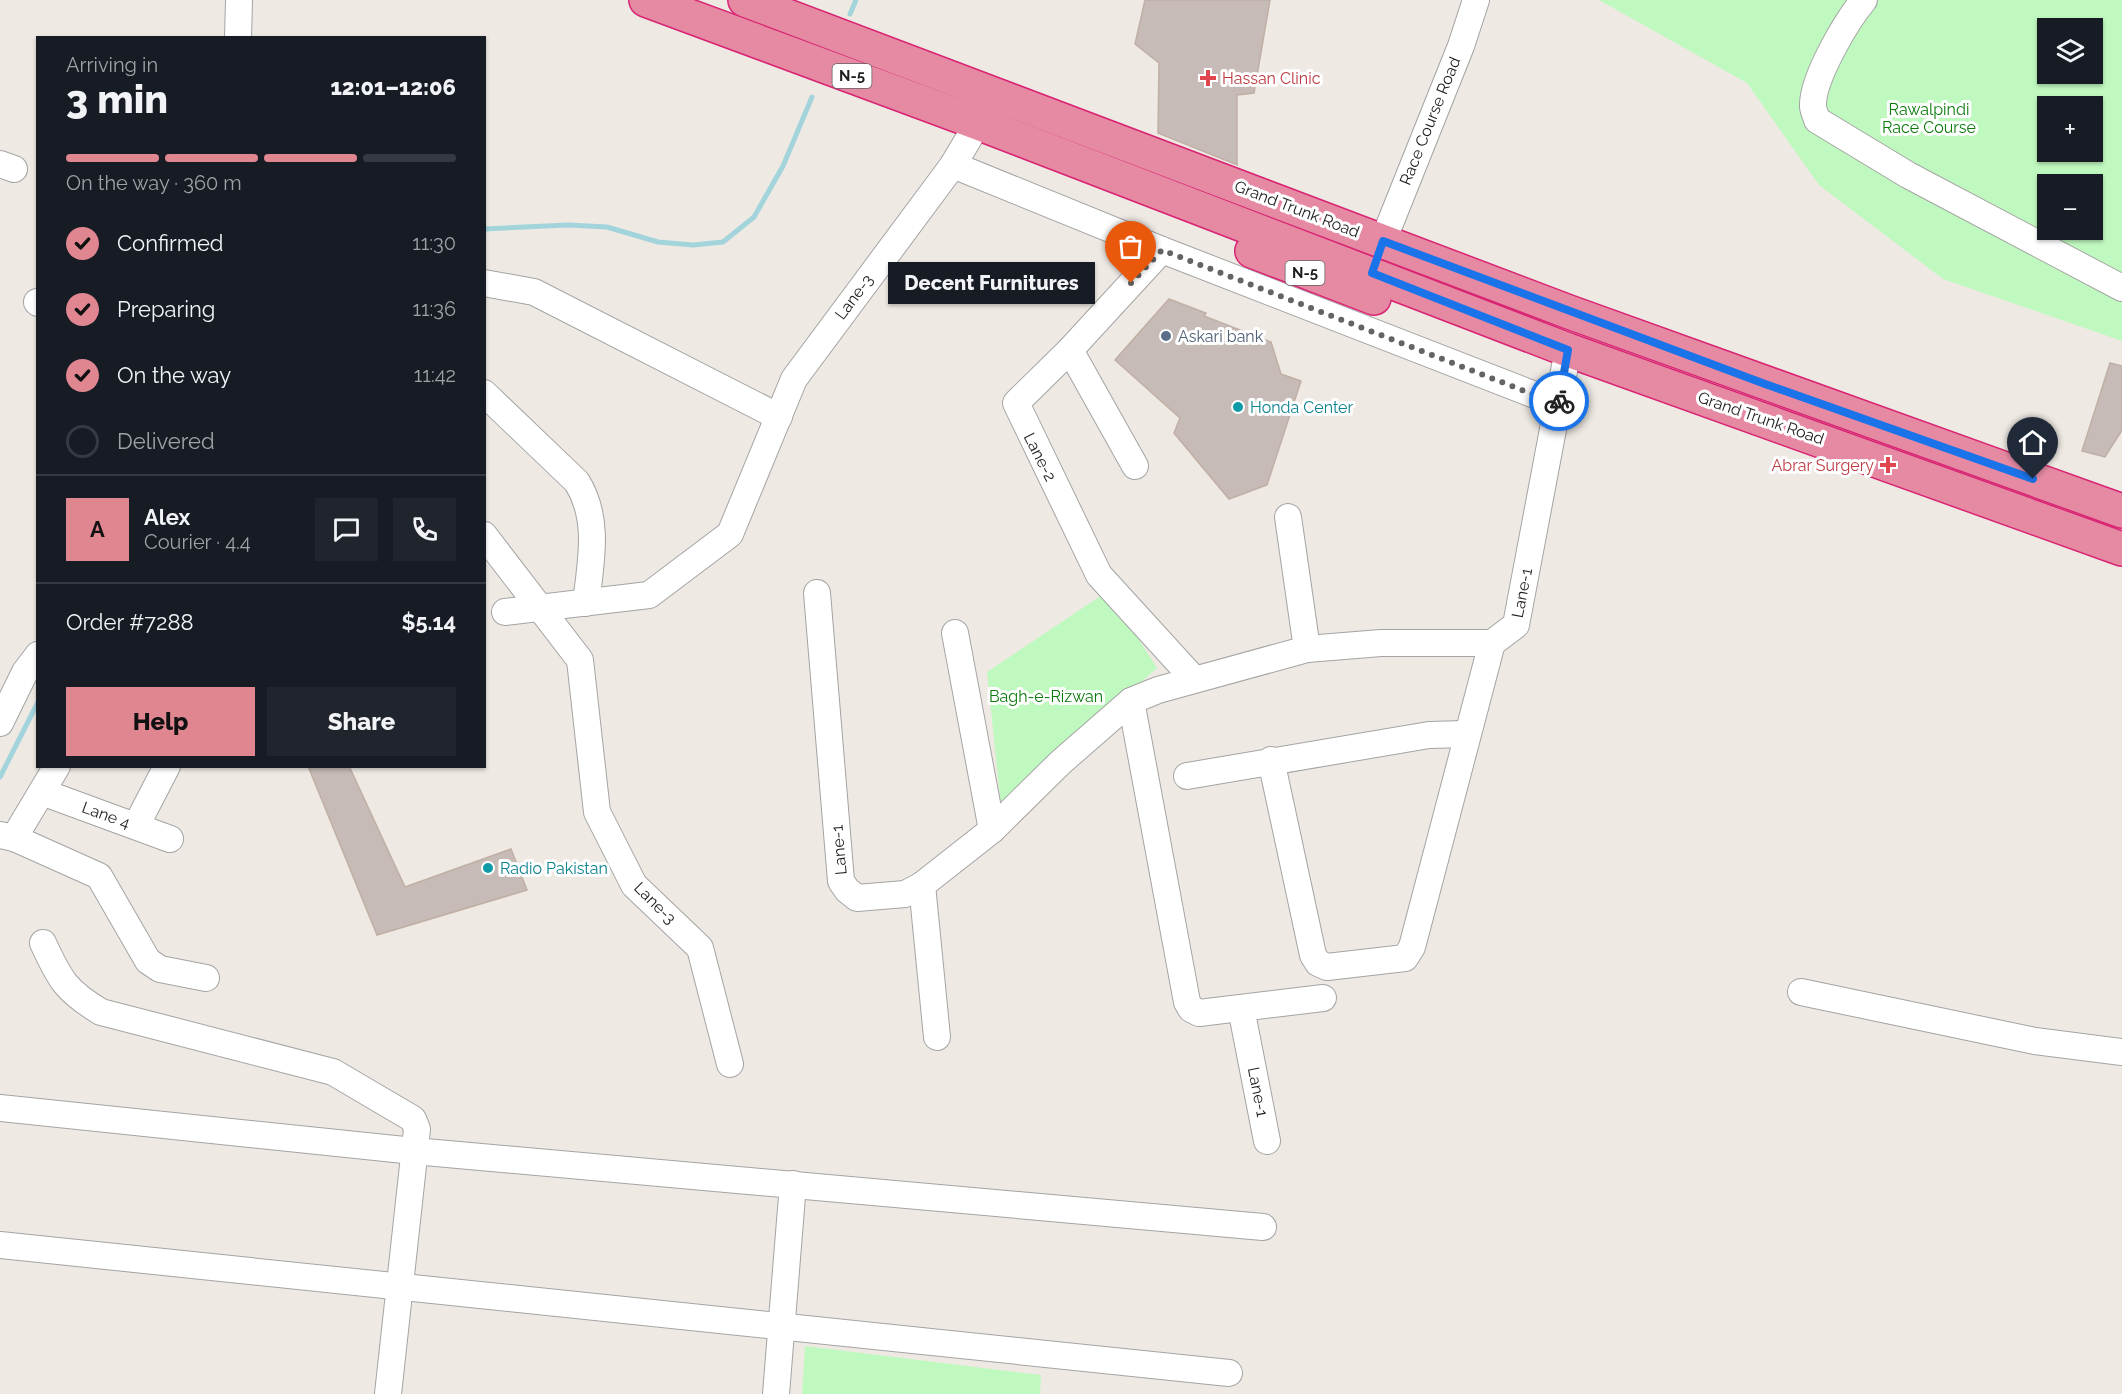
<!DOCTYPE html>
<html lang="en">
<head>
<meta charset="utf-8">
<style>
	:root { --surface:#171b24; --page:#20242c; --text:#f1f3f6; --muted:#9ea1a6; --line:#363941; --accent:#df8690 }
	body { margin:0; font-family:Raleway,sans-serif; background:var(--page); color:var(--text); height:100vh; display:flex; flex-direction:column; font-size:22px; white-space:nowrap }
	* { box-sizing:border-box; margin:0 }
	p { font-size:20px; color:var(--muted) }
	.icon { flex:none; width:33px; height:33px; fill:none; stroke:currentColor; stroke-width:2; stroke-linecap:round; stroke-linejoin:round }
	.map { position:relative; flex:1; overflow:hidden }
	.details { position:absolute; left:36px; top:36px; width:450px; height:732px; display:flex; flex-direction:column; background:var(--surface); border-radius:0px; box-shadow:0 2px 4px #0004 }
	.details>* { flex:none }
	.fabs { position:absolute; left:2037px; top:18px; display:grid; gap:12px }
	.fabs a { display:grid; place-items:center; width:66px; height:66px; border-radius:0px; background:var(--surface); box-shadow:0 2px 4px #0004; font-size:30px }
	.pin { position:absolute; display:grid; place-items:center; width:51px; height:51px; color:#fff; margin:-62px -26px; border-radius:50% 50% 50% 0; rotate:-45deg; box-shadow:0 0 6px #0007 }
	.pin .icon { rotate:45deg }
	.courier { position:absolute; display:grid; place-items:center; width:60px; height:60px; margin:-30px; border:4px solid #1a73e8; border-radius:50%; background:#fff; color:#222; box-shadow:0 2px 8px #0007 }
	.bubble { position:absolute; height:42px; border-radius:0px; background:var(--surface); box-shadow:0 2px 4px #0004; font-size:20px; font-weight:800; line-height:42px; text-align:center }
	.headline em { font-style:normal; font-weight:800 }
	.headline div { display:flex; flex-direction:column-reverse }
	.headline { display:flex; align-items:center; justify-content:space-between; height:102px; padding:0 30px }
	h1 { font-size:39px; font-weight:800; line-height:45px }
	.bar { display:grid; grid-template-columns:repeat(4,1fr); gap:9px 6px; align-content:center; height:72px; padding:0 30px }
	.bar i { height:8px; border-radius:4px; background:var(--line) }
	.bar .on { background:var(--accent) }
	.bar p { grid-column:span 4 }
	.line { display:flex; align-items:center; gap:15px; padding:0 30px; border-top:2px solid var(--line) }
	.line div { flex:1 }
	.round { display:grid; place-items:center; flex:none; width:63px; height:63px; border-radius:0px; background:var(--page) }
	ol { padding:0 30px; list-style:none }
	li { display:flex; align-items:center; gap:18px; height:66px }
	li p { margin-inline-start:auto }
	li .icon { padding:6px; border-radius:50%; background:var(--accent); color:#111; stroke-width:4 }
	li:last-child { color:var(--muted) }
	li i { width:33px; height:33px; border:3px solid var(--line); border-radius:50% }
	.action { display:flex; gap:12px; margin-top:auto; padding:12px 30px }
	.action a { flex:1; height:69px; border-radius:0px; background:var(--accent); color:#111; font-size:24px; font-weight:800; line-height:69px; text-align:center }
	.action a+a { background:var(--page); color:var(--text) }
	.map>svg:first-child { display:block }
</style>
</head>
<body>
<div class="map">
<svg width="2122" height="1394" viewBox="0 0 2122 1394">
	<rect width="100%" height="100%" fill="#eee9e3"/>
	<!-- park -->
	<g fill="#c0f9bf" fill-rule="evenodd">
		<path d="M 1599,0 L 2122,0 L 2122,341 L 1943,279 L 1819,185 L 1747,83 ZM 2048,28 L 2092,28 L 2092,74 L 2048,74 ZM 2048,106 L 2092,106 L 2092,152 L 2048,152 ZM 2048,184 L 2092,184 L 2092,230 L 2048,230 Z"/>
		<polygon points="1108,591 1157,668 1001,806 987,672"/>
		<polygon points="805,1346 1041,1375 1040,1394 802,1394"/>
	</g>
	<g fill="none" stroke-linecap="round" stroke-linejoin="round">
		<!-- stream -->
		<g stroke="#a3d4dc" stroke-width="5">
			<polyline points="850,14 856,0"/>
			<polyline points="484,229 568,225 607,227 658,242 693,245 723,242 754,217 783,166 812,97"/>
			<polyline points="0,777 38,702"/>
		</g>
	</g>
	<!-- building -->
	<g fill="#c6bbb6" stroke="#c0afa5" stroke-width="1.5">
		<polygon points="1145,0 1270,0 1254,93 1237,95 1237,165 1158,133 1159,63 1135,44"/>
		<polygon points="1169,299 1206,313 1204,316 1271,342 1281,374 1301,381 1267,485 1229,499 1174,433 1180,418 1115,360"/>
		<polygon points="2110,363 2122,366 2122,430 2105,457 2082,451"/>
		<polygon points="308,766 349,766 405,887 511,849 527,890 377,935"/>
	</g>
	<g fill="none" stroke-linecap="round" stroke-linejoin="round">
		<!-- minor casing -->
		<g stroke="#a4a4a4" stroke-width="28">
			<g id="minor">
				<path d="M 1864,0 C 1847,20 1812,79 1813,106 C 1813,111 1816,115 1817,120 L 1908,175 L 2122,288"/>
				<polyline points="238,38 239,0"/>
				<polyline points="0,164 14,169"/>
				<polyline points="953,165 1162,250 1558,404"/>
				<polyline points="1383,241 1461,46 1476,0"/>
				<polyline points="1162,250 1070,350 1016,403 1099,575 1193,678"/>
				<polyline points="484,283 534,292 779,417"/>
				<polyline points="37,302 38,303"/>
				<polyline points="1070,350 1135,466"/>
				<path d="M 484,393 L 577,482 C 600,519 591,561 586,603"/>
				<polyline points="1288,517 1307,649"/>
				<polyline points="484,535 580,660 597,812 634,885 700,948 730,1064"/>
				<polyline points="817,593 841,881 847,890 857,898 905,894 922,885 992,830 1061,762 1131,701 1158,690 1307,649 1381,643 1492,643 1516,625 1568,350"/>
				<polyline points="505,612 649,595 730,534 794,379 953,165 978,123"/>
				<polyline points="955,633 992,830"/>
				<polyline points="1131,701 1187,1002 1191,1009 1199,1013 1323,998"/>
				<polyline points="0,723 25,672 38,655"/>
				<polyline points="1271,760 1313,955 1318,963 1327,967 1405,958 1412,947 1492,643"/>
				<polyline points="1187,776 1429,735 1466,734"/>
				<polyline points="42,792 170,839"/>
				<polyline points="136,826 167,766"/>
				<polyline points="0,835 14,838 99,876 148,961 160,969 206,978"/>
				<polyline points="14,838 57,766"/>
				<polyline points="922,885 937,1037"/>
				<path d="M 43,943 C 60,980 66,991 101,1012 L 333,1072 L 413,1119 L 417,1129 L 388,1394"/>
				<polyline points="1801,992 2035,1041 2122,1052"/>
				<polyline points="1241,1008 1267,1141"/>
				<polyline points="0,1108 414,1151 1263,1227"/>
				<polyline points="0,1245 1229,1373"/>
				<polyline points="776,1394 793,1184"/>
			</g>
		</g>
		<!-- highway casing -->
		<g stroke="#d82472" stroke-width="36">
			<g id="highway">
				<polyline points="646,0 978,123 1568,350 2122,549"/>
				<polyline points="745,0 1569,312 2122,511"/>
				<polyline points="1252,251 1374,298"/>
			</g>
		</g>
		<!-- minor -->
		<use href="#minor" stroke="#fff" stroke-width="26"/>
		<!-- highway -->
		<use href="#highway" stroke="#e68aa4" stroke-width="33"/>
	</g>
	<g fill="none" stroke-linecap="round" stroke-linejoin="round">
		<!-- done -->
		<polyline stroke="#666462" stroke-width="6" stroke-dasharray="0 10.8" points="1131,283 1162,250 1558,404 1559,401"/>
		<!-- route -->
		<polyline stroke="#1a73e8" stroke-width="8" points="1559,401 1568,350 1372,273 1383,241 1765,384 2033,479"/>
	</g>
	<!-- markers -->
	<g fill="#e0444e" stroke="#fff" stroke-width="2">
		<path d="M1205 69h6v6h6v6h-6v6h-6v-6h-6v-6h6z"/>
		<path d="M1885 456h6v6h6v6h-6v6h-6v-6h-6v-6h6z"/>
	</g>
	<circle fill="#5c6f8a" stroke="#fff" stroke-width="2" cx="1166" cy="336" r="6"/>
	<g fill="#0f9aa8" stroke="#fff" stroke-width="2">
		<circle cx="1238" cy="407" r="6"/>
		<circle cx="488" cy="868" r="6"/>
	</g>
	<g text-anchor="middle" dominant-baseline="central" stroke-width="6" stroke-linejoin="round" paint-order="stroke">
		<!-- shield labels -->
		<g fill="#fff" stroke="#616161" stroke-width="1.5">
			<rect x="832.5" y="64" width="39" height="24" rx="4.5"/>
			<rect x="1285.5" y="261" width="39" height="24" rx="4.5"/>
		</g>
		<g font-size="15" font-weight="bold" fill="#1d1d1d">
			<text x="852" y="76">N-5</text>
			<text x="1305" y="273">N-5</text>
		</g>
		<!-- health labels -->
		<g font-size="16" fill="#be3a42" stroke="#fff" text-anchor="start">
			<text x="1222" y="78">Hassan Clinic</text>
			<text x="1874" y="465" text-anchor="end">Abrar Surgery</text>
		</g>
		<!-- park labels -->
		<g font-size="16" fill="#0c7b0c" stroke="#fff">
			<text x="1929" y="109">Rawalpindi<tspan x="1929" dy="18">Race Course</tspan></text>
			<text x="1046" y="696">Bagh-e-Rizwan</text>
		</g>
		<!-- street labels -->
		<g font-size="16" fill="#1d1d1d" stroke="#fff">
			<text transform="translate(1430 121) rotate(-68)">Race Course Road</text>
			<text transform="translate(1297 209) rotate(21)">Grand Trunk Road</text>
			<text transform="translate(854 297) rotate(-53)">Lane-3</text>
			<text transform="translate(1761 418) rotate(19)">Grand Trunk Road</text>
			<text transform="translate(1040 457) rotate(63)">Lane-2</text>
			<text transform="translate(1522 593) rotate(-79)">Lane-1</text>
			<text transform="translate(106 815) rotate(20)">Lane 4</text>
			<text transform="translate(839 850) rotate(-95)">Lane-1</text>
			<text transform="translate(655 903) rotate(45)">Lane-3</text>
			<text transform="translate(1258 1092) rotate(79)">Lane-1</text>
		</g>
		<!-- service labels -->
		<g font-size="16" fill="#4e5e75" stroke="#fff" text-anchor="start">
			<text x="1178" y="336">Askari bank</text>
		</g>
		<!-- culture labels -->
		<g font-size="16" fill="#0d838f" stroke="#fff" text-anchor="start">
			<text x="1250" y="407">Honda Center</text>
			<text x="500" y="868">Radio Pakistan</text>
		</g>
	</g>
</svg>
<div class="fabs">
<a><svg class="icon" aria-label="layers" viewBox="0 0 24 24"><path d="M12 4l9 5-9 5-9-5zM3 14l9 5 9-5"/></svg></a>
<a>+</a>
<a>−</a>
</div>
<div class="pin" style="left:1131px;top:283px;background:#ea580c"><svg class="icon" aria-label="bag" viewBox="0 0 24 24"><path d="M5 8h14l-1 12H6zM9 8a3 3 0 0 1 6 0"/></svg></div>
<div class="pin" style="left:2033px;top:479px;background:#1f2937"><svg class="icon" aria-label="home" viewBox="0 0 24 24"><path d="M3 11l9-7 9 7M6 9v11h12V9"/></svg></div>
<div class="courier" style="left:1559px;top:401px"><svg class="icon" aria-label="bike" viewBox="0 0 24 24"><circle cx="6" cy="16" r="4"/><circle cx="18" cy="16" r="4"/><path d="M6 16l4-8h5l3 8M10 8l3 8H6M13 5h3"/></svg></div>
<div class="bubble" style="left:888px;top:262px;width:207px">Decent Furnitures</div>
<section class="details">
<div class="headline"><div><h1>3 min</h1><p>Arriving in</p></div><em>12:01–12:06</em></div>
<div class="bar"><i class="on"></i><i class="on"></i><i class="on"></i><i></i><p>On the way · 360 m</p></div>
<ol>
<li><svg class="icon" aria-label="check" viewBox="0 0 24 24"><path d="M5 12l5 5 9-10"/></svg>Confirmed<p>11:30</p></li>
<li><svg class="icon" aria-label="check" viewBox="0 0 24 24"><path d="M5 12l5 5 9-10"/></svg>Preparing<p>11:36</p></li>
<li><svg class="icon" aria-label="check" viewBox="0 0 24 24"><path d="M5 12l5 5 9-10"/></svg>On the way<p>11:42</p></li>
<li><i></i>Delivered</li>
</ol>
<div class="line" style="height:108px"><b class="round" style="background:var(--accent);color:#111">A</b><div><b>Alex</b><p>Courier · 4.4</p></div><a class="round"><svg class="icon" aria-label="chat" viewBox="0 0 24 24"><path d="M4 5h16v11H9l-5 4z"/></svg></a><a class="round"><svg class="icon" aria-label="phone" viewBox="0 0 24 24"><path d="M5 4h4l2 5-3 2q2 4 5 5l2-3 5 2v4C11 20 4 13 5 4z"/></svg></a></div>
<div class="line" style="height:78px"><div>Order #7288</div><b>$5.14</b></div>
<div class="action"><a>Help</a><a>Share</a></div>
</section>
</div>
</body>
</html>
